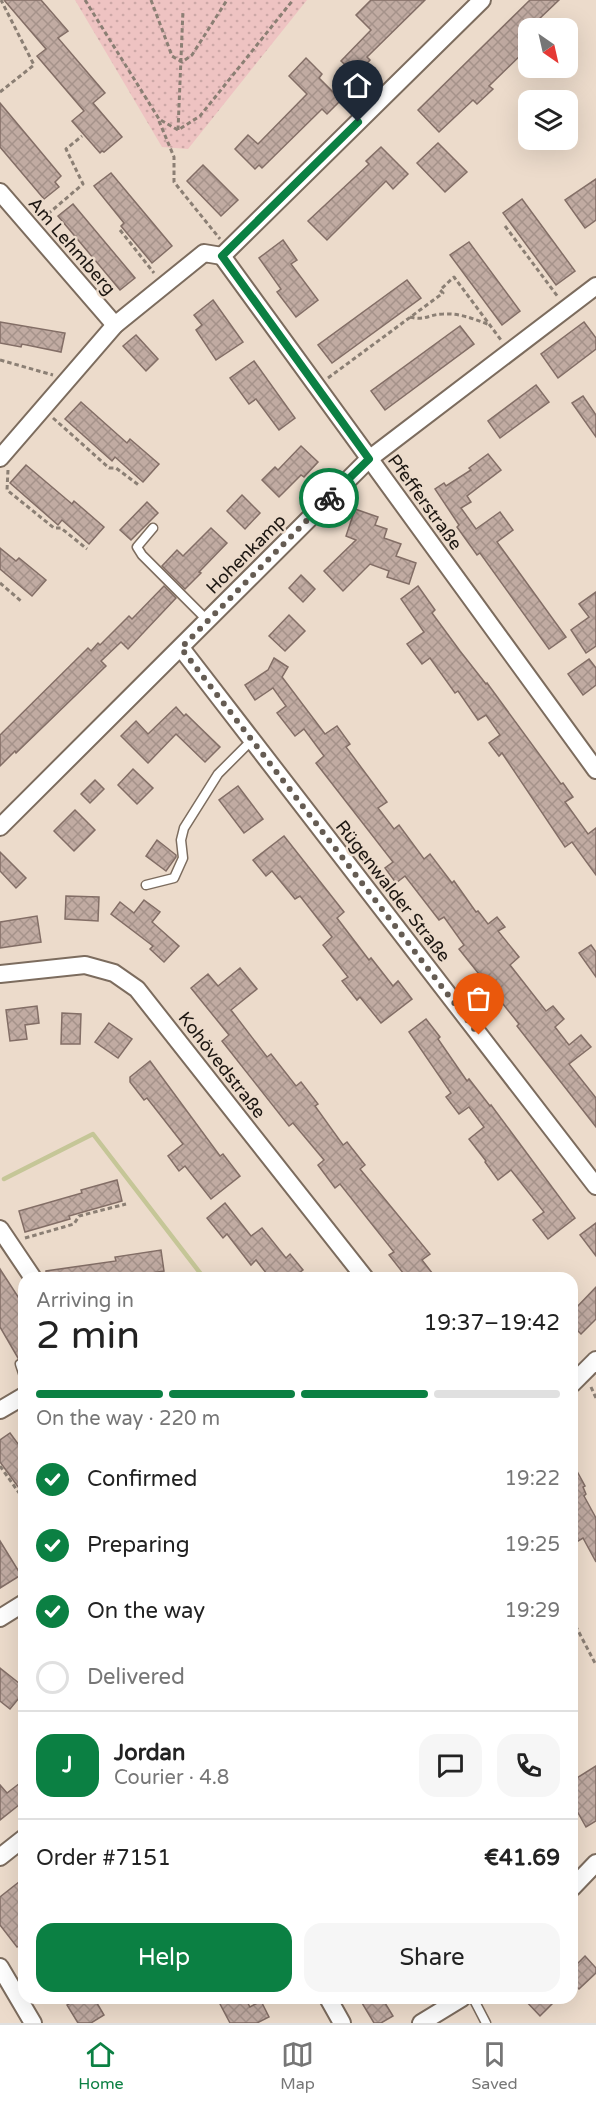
<!DOCTYPE html>
<html lang="en">
<head>
<meta charset="utf-8">
<style>
	:root { --surface:#fff; --page:#f6f6f6; --text:#222; --muted:#767676; --line:#e0e0e0; --accent:#0b8043 }
	body { margin:0; font-family:"Varela Round",sans-serif; background:var(--page); color:var(--text); height:100vh; display:flex; flex-direction:column; font-size:22px; white-space:nowrap }
	* { box-sizing:border-box; margin:0 }
	p { font-size:20px; color:var(--muted) }
	.icon { flex:none; width:33px; height:33px; fill:none; stroke:currentColor; stroke-width:2; stroke-linecap:round; stroke-linejoin:round }
	.map { position:relative; flex:1; overflow:hidden }
	.panel { position:absolute; left:18px; top:1272px; width:560px; height:732px; display:flex; flex-direction:column; background:var(--surface); border-radius:18px; box-shadow:0 6px 24px #0002 }
	.panel>* { flex:none }
	.needle { width:39px; rotate:146deg }
	.controls { position:absolute; left:518px; top:18px; display:grid; gap:12px }
	.controls a { display:grid; place-items:center; width:60px; height:60px; border-radius:12px; background:var(--surface); box-shadow:0 6px 24px #0002; font-size:30px }
	.pin { position:absolute; display:grid; place-items:center; width:51px; height:51px; color:#fff; margin:-62px -26px; border-radius:50% 50% 50% 0; rotate:-45deg; box-shadow:0 0 6px #0007 }
	.pin .icon { rotate:45deg }
	.courier { position:absolute; display:grid; place-items:center; width:60px; height:60px; margin:-30px; border:4px solid #0b8043; border-radius:50%; background:#fff; color:#222; box-shadow:0 2px 8px #0007 }
	.summary em { font-style:normal; font-weight:600 }
	.summary div { display:flex; flex-direction:column-reverse }
	.summary { display:flex; align-items:center; justify-content:space-between; height:102px; padding:0 18px }
	h1 { font-size:39px; font-weight:600; line-height:45px }
	.bar { display:grid; grid-template-columns:repeat(4,1fr); gap:9px 6px; align-content:center; height:72px; padding:0 18px }
	.bar i { height:8px; border-radius:4px; background:var(--line) }
	.bar .on { background:var(--accent) }
	.bar p { grid-column:span 4 }
	.line { display:flex; align-items:center; gap:15px; padding:0 18px; border-top:2px solid var(--line) }
	.line div { flex:1 }
	.round { display:grid; place-items:center; flex:none; width:63px; height:63px; border-radius:18px; background:var(--page) }
	ol { padding:0 18px; list-style:none }
	li { display:flex; align-items:center; gap:18px; height:66px }
	li p { margin-inline-start:auto }
	li .icon { padding:6px; border-radius:50%; background:var(--accent); color:#fff; stroke-width:4 }
	li:last-child { color:var(--muted) }
	li i { width:33px; height:33px; border:3px solid var(--line); border-radius:50% }
	.cta { display:flex; gap:12px; margin-top:auto; padding:12px 18px }
	.cta a { flex:1; height:69px; border-radius:18px; background:var(--accent); color:#fff; font-size:24px; font-weight:600; line-height:69px; text-align:center }
	.cta a+a { background:var(--page); color:var(--text) }
	.tabs { display:flex; justify-content:space-around; align-items:center; height:84px; border-top:2px solid var(--line); background:var(--surface); font-size:16px; color:var(--muted) }
	.tabs a { display:grid; justify-items:center; gap:3px }
	.tabs .on { color:var(--accent) }
	.map>svg:first-child { display:block }
</style>
</head>
<body>
<div class="map">
<svg width="596" height="2023" viewBox="0 0 596 2023">
	<defs>
		<pattern id="park-dots" width="8" height="8" patternUnits="userSpaceOnUse" patternTransform="scale(1.5)"><rect width="8" height="8" fill="#eec3c2"/><path d="M2 2h.1M6 6h.1" fill="none" stroke="#cca7a6" stroke-width="1.8" stroke-linecap="round"/></pattern>
		<pattern id="building-cross-hatch" width="8" height="8" patternUnits="userSpaceOnUse" patternTransform="scale(1.5)"><rect width="8" height="8" fill="#c1aba2"/><path d="M0 0l8 8M0 8l8-8" fill="none" stroke="#a5928a"/></pattern>
	</defs>
	<rect width="100%" height="100%" fill="#ecdbcb"/>
	<!-- park -->
	<polygon fill="url(#park-dots)" points="75,0 307,0 188,149 162,147"/>
	<g fill="none" stroke-linecap="round" stroke-linejoin="round">
		<!-- stream -->
		<polyline stroke="#c5c697" stroke-width="4.5" points="4,1179 93,1134 204,1278"/>
	</g>
	<!-- building -->
	<g fill="url(#building-cross-hatch)" stroke="#836e66" stroke-width="1.5">
		<polygon points="4,0 41,0 68,31 58,38 105,93 93,103 122,137 104,152 102,151 100,153 72,121 84,111 37,56 46,49"/>
		<polygon points="371,0 425,0 367,57 370,60 356,75 341,61 371,30 356,15"/>
		<polygon points="530,0 559,0 537,21 545,28 528,28 528,48 489,86 493,89 477,104 473,100 439,132 418,110"/>
		<polygon points="306,58 322,74 319,78 341,100 327,114 322,109 262,168 259,165 255,169 235,149 248,135 258,144 307,94 289,76"/>
		<polygon points="0,103 61,176 55,182 59,187 44,199 0,147"/>
		<polygon points="438,143 467,172 445,192 417,163"/>
		<polygon points="381,147 408,174 393,189 386,181 327,240 308,221 369,164 366,161"/>
		<polygon points="203,165 238,200 221,216 187,181"/>
		<polygon points="111,173 172,246 152,263 121,226 124,223 94,186"/>
		<polygon points="596,179 596,220 585,228 565,200"/>
		<polygon points="522,199 575,271 556,285 503,213"/>
		<polygon points="73,204 135,278 120,290 58,216"/>
		<polygon points="283,240 297,260 291,264 318,300 296,317 277,292 281,289 259,258"/>
		<polygon points="469,242 520,311 502,325 450,255"/>
		<polygon points="407,280 421,298 332,363 318,345"/>
		<polygon points="213,300 243,342 216,360 196,330 202,325 194,315"/>
		<polygon points="0,322 65,333 61,352 22,344 21,347 0,343"/>
		<polygon points="584,322 596,338 596,349 558,378 541,354"/>
		<polygon points="460,326 474,344 385,410 371,391"/>
		<polygon points="136,335 158,359 146,371 123,346"/>
		<polygon points="254,361 295,418 279,430 256,399 249,404 230,378"/>
		<polygon points="536,385 549,402 500,438 488,421"/>
		<polygon points="583,396 596,415 596,437 572,403"/>
		<polygon points="81,402 127,443 130,439 159,464 143,482 115,457 112,461 65,419"/>
		<polygon points="301,446 318,462 304,477 301,475 279,497 262,480 275,467 278,470"/>
		<polygon points="488,454 501,470 467,496 471,502 461,508 476,529 500,512 513,530 497,542 566,637 549,649 480,553 477,555 457,527 459,525 435,489 444,483 446,486 471,470 469,468"/>
		<polygon points="26,465 72,504 74,501 104,527 89,544 62,520 58,525 10,483"/>
		<polygon points="242,495 260,513 245,529 227,511"/>
		<polygon points="147,502 158,513 131,540 120,530"/>
		<polygon points="355,509 378,517 375,525 387,529 384,538 401,544 396,556 416,563 409,584 387,577 389,571 370,564 343,591 324,571 356,540 346,536"/>
		<polygon points="211,528 227,543 199,572 201,573 185,589 162,566 177,550 183,556"/>
		<polygon points="0,548 16,561 19,558 46,580 32,596 0,569"/>
		<polygon points="301,575 315,589 303,602 289,588"/>
		<polygon points="164,586 176,598 128,649 121,642 101,661 106,666 16,753 15,751 0,766 0,735 88,648 91,651 98,643 100,645 129,616 132,619"/>
		<polygon points="418,586 435,610 432,613 460,651 486,684 487,683 561,784 563,783 573,797 565,802 588,834 596,828 596,875 572,842 565,847 502,753 499,756 489,743 500,735 486,715 478,720 458,691 455,693 430,658 422,664 407,644 424,632 401,599"/>
		<polygon points="596,592 596,646 586,653 571,630 589,617 579,604"/>
		<polygon points="289,615 305,631 285,651 269,636"/>
		<polygon points="274,658 288,667 282,677 325,734 337,726 350,744 346,747 387,802 378,808 394,829 399,825 424,859 430,854 452,883 454,881 476,912 478,911 488,924 497,917 505,927 498,931 519,957 510,965 546,1011 553,1006 564,1019 555,1027 569,1045 581,1035 591,1047 569,1064 596,1098 596,1127 517,1026 519,1024 459,949 464,945 444,917 439,920 405,876 396,883 385,868 393,862 316,763 324,756 304,729 295,736 277,713 286,706 273,688 255,700 245,685 268,670"/>
		<polygon points="589,659 596,668 596,685 583,695 568,674"/>
		<polygon points="176,707 184,716 186,714 220,747 205,762 176,734 148,763 121,736 136,721 148,734"/>
		<polygon points="133,769 153,788 137,804 118,785"/>
		<polygon points="95,780 104,789 90,803 81,794"/>
		<polygon points="238,786 263,819 244,833 219,800"/>
		<polygon points="75,810 95,830 74,851 54,831"/>
		<polygon points="284,836 344,912 337,918 369,960 371,958 393,986 398,981 412,999 381,1023 360,997 357,1000 342,981 348,977 323,945 332,937 300,896 295,899 272,871 266,876 253,860"/>
		<polygon points="157,840 176,855 176,857 166,871 146,856"/>
		<polygon points="0,852 26,878 16,888 0,871"/>
		<polygon points="66,896 99,897 98,921 65,919"/>
		<polygon points="144,900 160,912 152,922 179,946 164,962 150,949 153,946 111,914 120,902 134,913"/>
		<polygon points="37,916 41,942 0,948 0,922"/>
		<polygon points="591,945 596,952 596,977 579,953"/>
		<polygon points="240,968 257,989 231,1010 267,1057 271,1054 296,1086 301,1082 318,1104 315,1106 343,1145 347,1142 365,1165 360,1169 430,1254 422,1260 436,1278 407,1278 389,1255 394,1252 340,1184 335,1188 318,1165 324,1160 293,1123 289,1126 222,1041 229,1035 191,988 208,974 218,986"/>
		<polygon points="37,1006 39,1023 25,1025 27,1039 10,1041 6,1010"/>
		<polygon points="62,1013 81,1014 80,1044 61,1044"/>
		<polygon points="426,1019 440,1037 438,1039 467,1081 469,1079 490,1106 491,1105 575,1218 548,1239 533,1220 544,1212 511,1170 498,1180 485,1162 486,1161 469,1139 484,1127 469,1107 459,1114 446,1097 451,1093 409,1032"/>
		<polygon points="109,1023 132,1039 118,1058 95,1042"/>
		<polygon points="150,1061 220,1156 223,1154 240,1176 211,1199 185,1166 179,1171 168,1156 183,1144 147,1098 144,1100 130,1082 130,1077"/>
		<polygon points="117,1180 122,1201 69,1216 70,1219 25,1232 19,1211 82,1193 81,1190"/>
		<polygon points="225,1203 251,1236 262,1228 286,1258 290,1254 303,1270 293,1278 270,1278 256,1260 251,1265 227,1234 223,1238 207,1218"/>
		<polygon points="596,1223 596,1256 580,1235"/>
		<polygon points="161,1250 164,1271 119,1278 46,1278 46,1271 116,1261 115,1257"/>
		<polygon points="0,1269 24,1306 24,1356 18,1358 0,1327"/>
		<polygon points="596,1287 596,1319 581,1334 572,1325 572,1312"/>
		<polygon points="10,1433 24,1452 24,1495 0,1462 0,1440"/>
		<polygon points="572,1462 585,1486 583,1487 586,1494 584,1496 596,1518 596,1562 583,1538 575,1543 572,1536"/>
		<polygon points="0,1541 21,1575 0,1588"/>
		<polygon points="0,1668 24,1687 24,1692 10,1709 0,1701"/>
		<polygon points="596,1766 596,1821 586,1827 572,1802 572,1781"/>
		<polygon points="24,1780 24,1801 0,1820 0,1785 7,1793"/>
		<polygon points="24,1878 24,1942 17,1947 0,1925 0,1897"/>
		<polygon points="585,1956 596,1968 596,1973 579,1989 572,1982 572,1969"/>
		<polygon points="79,1998 94,1998 104,2015 91,2023 78,2023 67,2005"/>
		<polygon points="227,1998 245,1998 250,2007 261,2001 269,2017 257,2023 230,2023 219,2002"/>
		<polygon points="359,1998 382,1998 393,2016 381,2023 374,2023"/>
		<polygon points="523,1998 558,1998 540,2016"/>
	</g>
	<g fill="none" stroke-linecap="round" stroke-linejoin="round">
		<!-- service casing -->
		<g stroke="#7c6c5e" stroke-width="11">
			<g id="service">
				<polyline points="153,528 137,547 142,555 208,621"/>
				<polyline points="146,885 174,878 183,858 181,840 184,828 218,774 252,740"/>
				<polyline points="24,1362 20,1364 24,1376"/>
				<polyline points="473,1998 486,2023"/>
			</g>
		</g>
		<!-- minor casing -->
		<g stroke="#7c6c5e" stroke-width="20">
			<g id="minor">
				<polyline points="0,192 115,325"/>
				<polyline points="222,256 596,770"/>
				<polyline points="222,256 482,0"/>
				<polyline points="0,458 115,325 204,253 222,256"/>
				<polyline points="181,648 596,1186"/>
				<polyline points="0,827 369,459 596,286"/>
				<polyline points="0,974 85,965 114,973 137,989 365,1278"/>
				<polyline points="0,1229 33,1278"/>
				<polyline points="572,1384 596,1360"/>
				<polyline points="0,1410 24,1396"/>
				<polyline points="0,1618 24,1603"/>
				<polyline points="0,1857 24,1838"/>
				<polyline points="572,1888 596,1863"/>
				<polyline points="0,1967 33,2023"/>
				<polyline points="328,1998 342,2023"/>
				<polyline points="421,2023 462,1998"/>
			</g>
		</g>
		<!-- path -->
		<g stroke="#8b7f74" stroke-width="3" stroke-dasharray="4.5 3" stroke-linecap="butt">
			<polyline points="85,0 159,119 178,130 200,116 293,0"/>
			<polyline points="151,0 172,56 182,62 192,55 227,0"/>
			<polyline points="0,92 34,65 1,0"/>
			<polyline points="159,121 174,157 174,182 220,239"/>
			<polyline points="178,130 183,10"/>
			<polyline points="42,219 83,184 66,149 82,136"/>
			<polyline points="505,226 558,297"/>
			<polyline points="120,230 154,273"/>
			<path d="M 410,317 C 425,321 430,314 443,314 C 460,313 474,319 490,325"/>
			<polyline points="0,360 53,375"/>
			<polyline points="328,378 443,293 440,290 454,277 501,340"/>
			<polyline points="53,418 109,468 116,468 140,486"/>
			<polyline points="8,470 7,490 54,528 61,528 87,549"/>
			<polyline points="0,583 21,601"/>
			<polyline points="25,1238 74,1224 79,1216 126,1204"/>
			<polyline points="163,1278 166,1278"/>
			<polyline points="591,1387 596,1398"/>
			<polyline points="0,1466 22,1497 24,1504"/>
			<polyline points="572,1619 596,1665"/>
		</g>
		<!-- service -->
		<use href="#service" stroke="#fff" stroke-width="8"/>
		<!-- minor -->
		<use href="#minor" stroke="#fff" stroke-width="16"/>
	</g>
	<g fill="none" stroke-linecap="round" stroke-linejoin="round">
		<!-- done -->
		<polyline stroke="#655c53" stroke-width="6" stroke-dasharray="0 10.8" points="329,498 181,648 479,1035"/>
		<!-- route -->
		<polyline stroke="#0b8043" stroke-width="8" points="329,498 369,459 222,256 358,122"/>
	</g>
	<g text-anchor="middle" dominant-baseline="central" stroke-width="5" stroke-linejoin="round" paint-order="stroke">
		<!-- street labels -->
		<g font-size="18" fill="#1d1712" stroke="#ecdbcb">
			<text transform="translate(72 246) rotate(49)">Am Lehmberg</text>
			<text transform="translate(425 502) rotate(54)">Pfefferstraße</text>
			<text transform="translate(246 554) rotate(-45)">Hohenkamp</text>
			<text transform="translate(393 891) rotate(52)">Rügenwalder Straße</text>
			<text transform="translate(222 1065) rotate(52)">Kohövedstraße</text>
		</g>
	</g>
</svg>
<div class="controls">
<a><svg class="needle" viewBox="-14 -14 28 28"><path d="M0-13l5 13h-10z" fill="#e53935"/><path d="M0 13l5-13h-10z" fill="#767676"/></svg></a>
<a><svg class="icon" aria-label="layers" viewBox="0 0 24 24"><path d="M12 4l9 5-9 5-9-5zM3 14l9 5 9-5"/></svg></a>
</div>
<div class="pin" style="left:479px;top:1035px;background:#ea580c"><svg class="icon" aria-label="bag" viewBox="0 0 24 24"><path d="M5 8h14l-1 12H6zM9 8a3 3 0 0 1 6 0"/></svg></div>
<div class="pin" style="left:358px;top:122px;background:#1f2937"><svg class="icon" aria-label="home" viewBox="0 0 24 24"><path d="M3 11l9-7 9 7M6 9v11h12V9"/></svg></div>
<div class="courier" style="left:329px;top:498px"><svg class="icon" aria-label="bike" viewBox="0 0 24 24"><circle cx="6" cy="16" r="4"/><circle cx="18" cy="16" r="4"/><path d="M6 16l4-8h5l3 8M10 8l3 8H6M13 5h3"/></svg></div>
<section class="panel">
<div class="summary"><div><h1>2 min</h1><p>Arriving in</p></div><em>19:37–19:42</em></div>
<div class="bar"><i class="on"></i><i class="on"></i><i class="on"></i><i></i><p>On the way · 220 m</p></div>
<ol>
<li><svg class="icon" aria-label="check" viewBox="0 0 24 24"><path d="M5 12l5 5 9-10"/></svg>Confirmed<p>19:22</p></li>
<li><svg class="icon" aria-label="check" viewBox="0 0 24 24"><path d="M5 12l5 5 9-10"/></svg>Preparing<p>19:25</p></li>
<li><svg class="icon" aria-label="check" viewBox="0 0 24 24"><path d="M5 12l5 5 9-10"/></svg>On the way<p>19:29</p></li>
<li><i></i>Delivered</li>
</ol>
<div class="line" style="height:108px"><b class="round" style="background:var(--accent);color:#fff">J</b><div><b>Jordan</b><p>Courier · 4.8</p></div><a class="round"><svg class="icon" aria-label="chat" viewBox="0 0 24 24"><path d="M4 5h16v11H9l-5 4z"/></svg></a><a class="round"><svg class="icon" aria-label="phone" viewBox="0 0 24 24"><path d="M5 4h4l2 5-3 2q2 4 5 5l2-3 5 2v4C11 20 4 13 5 4z"/></svg></a></div>
<div class="line" style="height:78px"><div>Order #7151</div><b>€41.69</b></div>
<div class="cta"><a>Help</a><a>Share</a></div>
</section>
</div>
<nav class="tabs">
<a class="on"><svg class="icon" aria-label="home" viewBox="0 0 24 24"><path d="M3 11l9-7 9 7M6 9v11h12V9"/></svg>Home</a>
<a><svg class="icon" aria-label="map" viewBox="0 0 24 24"><path d="M3 6l6-2 6 2 6-2v14l-6 2-6-2-6 2zM9 4v14M15 6v14"/></svg>Map</a>
<a><svg class="icon" aria-label="saved" viewBox="0 0 24 24"><path d="M7 4h10v16l-5-4-5 4z"/></svg>Saved</a>
</nav>
</body>
</html>
